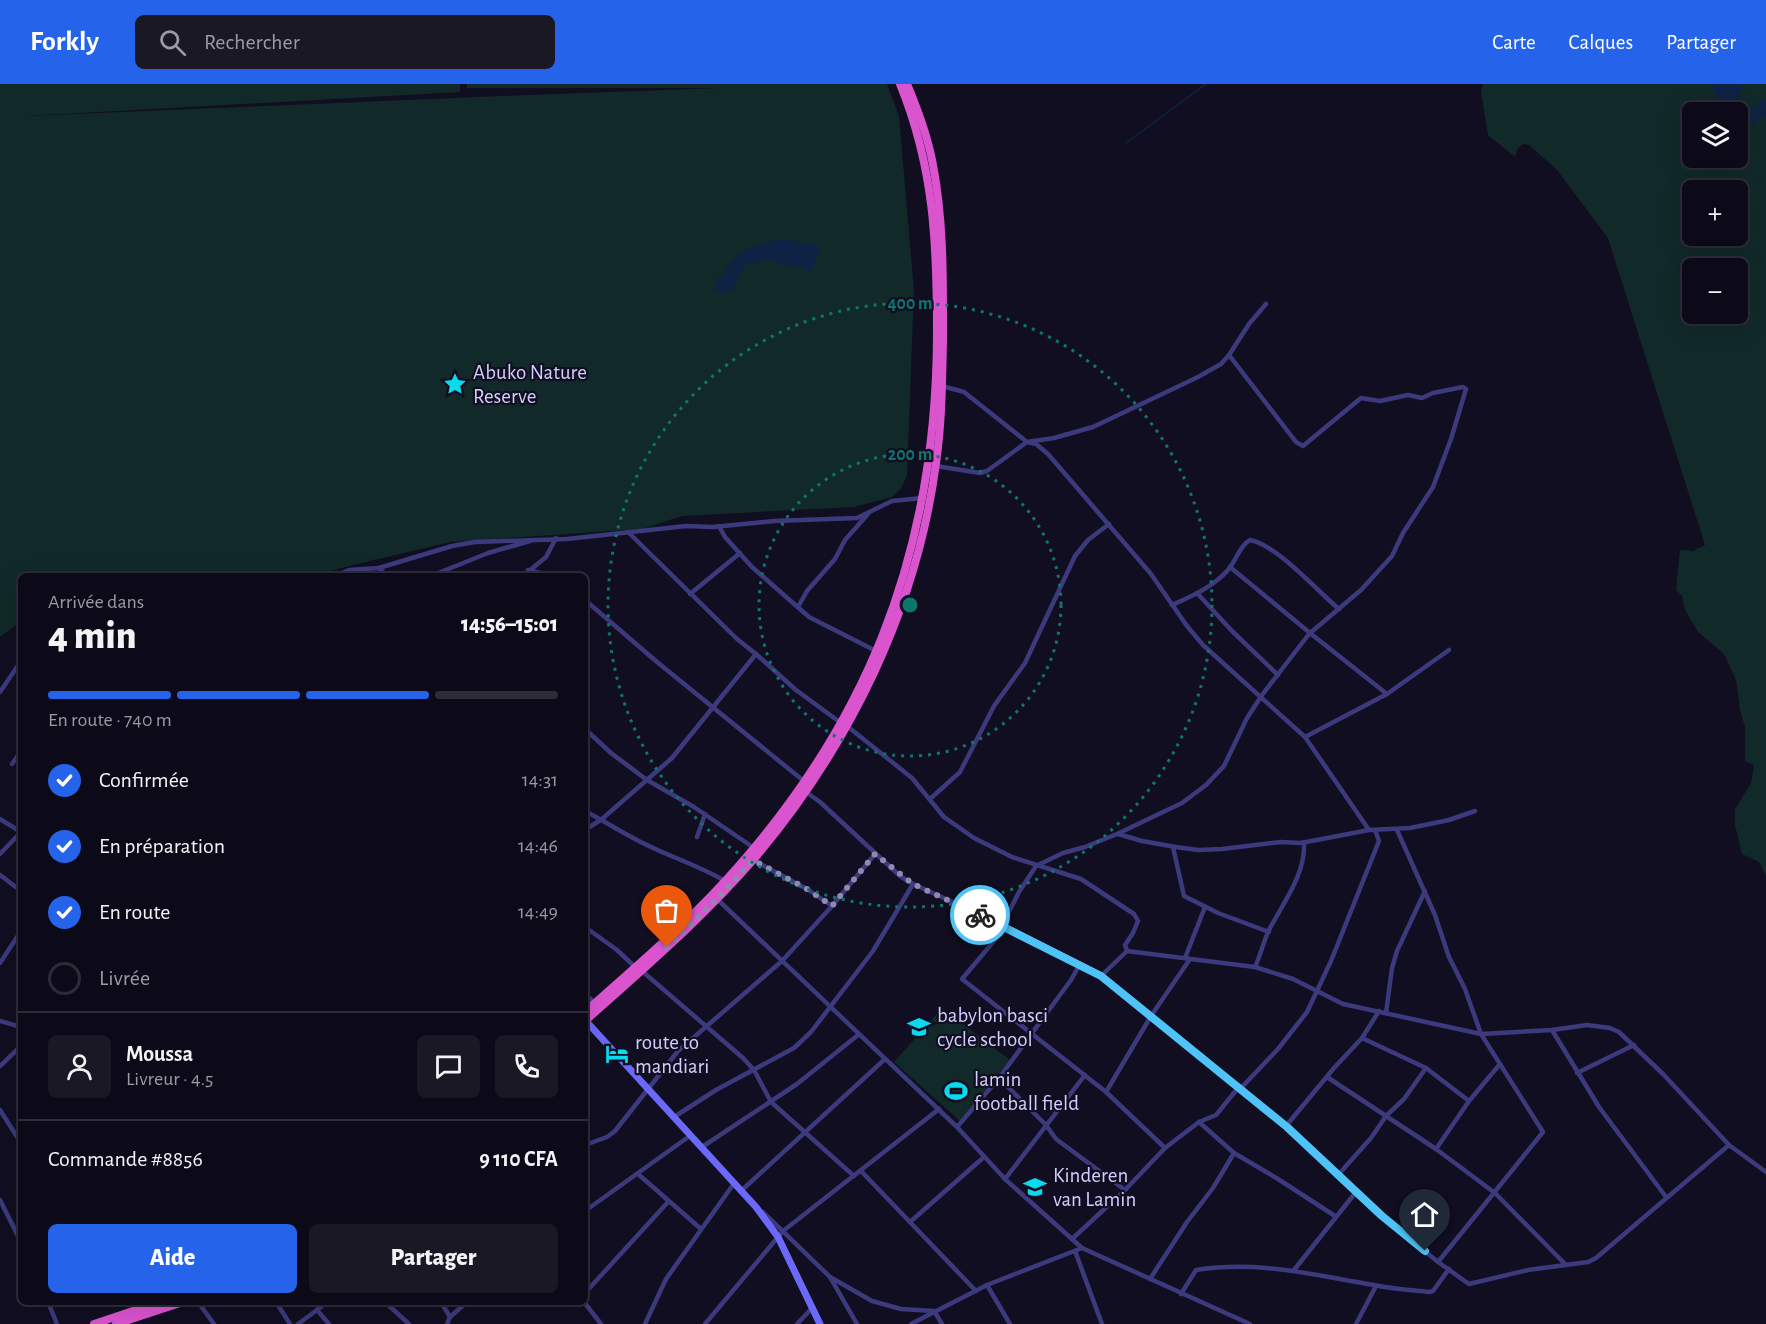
<!DOCTYPE html>
<html lang="fr">
<head>
<meta charset="utf-8">
<style>
	:root { --surface:#0c0a18; --page:#1a1825; --text:#f1f3f6; --muted:#9a9aa2; --line:#2c2b37; --accent:#2563eb }
	body { margin:0; font-family:"Alegreya Sans",sans-serif; background:var(--page); color:var(--text); height:100vh; display:flex; flex-direction:column; font-size:22px; white-space:nowrap }
	* { box-sizing:border-box; margin:0 }
	p { font-size:20px; color:var(--muted) }
	.icon { flex:none; width:33px; height:33px; fill:none; stroke:currentColor; stroke-width:2; stroke-linecap:round; stroke-linejoin:round }
	.map { position:relative; flex:1; overflow:hidden }
	.sheet { position:absolute; left:18px; top:489px; width:570px; height:732px; display:flex; flex-direction:column; background:var(--surface); border-radius:9px; box-shadow:0 6px 24px #0002,0 0 0 2px var(--line) }
	.sheet>* { flex:none }
	.tools { position:absolute; left:1682px; top:18px; display:grid; gap:12px }
	.tools a { display:grid; place-items:center; width:66px; height:66px; border-radius:9px; background:var(--surface); box-shadow:0 6px 24px #0002,0 0 0 2px var(--line); font-size:30px }
	.pin { position:absolute; display:grid; place-items:center; width:51px; height:51px; color:#fff; margin:-62px -26px; border-radius:50% 50% 50% 0; rotate:-45deg; box-shadow:0 0 6px #0007 }
	.pin .icon { rotate:45deg }
	.courier { position:absolute; display:grid; place-items:center; width:60px; height:60px; margin:-30px; border:4px solid #4fc3f7; border-radius:50%; background:#fff; color:#222; box-shadow:0 2px 8px #0007 }
	.summary em { font-style:normal; font-weight:800 }
	.summary div { display:flex; flex-direction:column-reverse }
	.summary { display:flex; align-items:center; justify-content:space-between; height:102px; padding:0 30px }
	h1 { font-size:39px; font-weight:800; line-height:45px }
	.bar { display:grid; grid-template-columns:repeat(4,1fr); gap:9px 6px; align-content:center; height:72px; padding:0 30px }
	.bar i { height:8px; border-radius:4px; background:var(--line) }
	.bar .active { background:var(--accent) }
	.bar p { grid-column:span 4 }
	.line { display:flex; align-items:center; gap:15px; padding:0 30px; border-top:2px solid var(--line) }
	.line div { flex:1 }
	.round { display:grid; place-items:center; flex:none; width:63px; height:63px; border-radius:9px; background:var(--page) }
	ol { padding:0 30px; list-style:none }
	li { display:flex; align-items:center; gap:18px; height:66px }
	li p { margin-inline-start:auto }
	li .icon { padding:6px; border-radius:50%; background:var(--accent); color:#fff; stroke-width:4 }
	li:last-child { color:var(--muted) }
	li i { width:33px; height:33px; border:3px solid var(--line); border-radius:50% }
	.cta { display:flex; gap:12px; margin-top:auto; padding:12px 30px }
	.cta a { flex:1; height:69px; border-radius:9px; background:var(--accent); color:#fff; font-size:24px; font-weight:800; line-height:69px; text-align:center }
	.cta a+a { background:var(--page); color:var(--text) }
	header { display:flex; align-items:center; gap:36px; box-sizing:border-box; height:84px; padding:0 30px; background:var(--accent); color:#fff }
	header strong { font-size:28px }
	nav { display:flex; gap:33px; margin-inline-start:auto; font-size:21px }
	.search { width:420px; height:54px; background:var(--page); display:flex; align-items:center; gap:15px; box-sizing:border-box; padding:0 21px; border-radius:9px; color:var(--muted); font-size:22px }
	.map>svg:first-child { display:block }
</style>
</head>
<body>
<header>
<strong>Forkly</strong>
<div class="search"><svg class="icon" aria-label="search" viewBox="0 0 24 24"><circle cx="10" cy="10" r="6"/><path d="M15 15l6 6"/></svg>Rechercher</div>
<nav><a>Carte</a><a>Calques</a><a>Partager</a></nav>
</header>
<div class="map">
<svg width="1766" height="1240" viewBox="0 0 1766 1240">
	<rect width="100%" height="100%" fill="#100e20"/>
	<!-- green -->
	<g fill="#112928" fill-rule="evenodd">
		<polygon points="0,0 460,0 460,8 26,32 500,12 718,4 467,4 467,0 887,0 899,32 914,207 907,392 900,406 892,413 854,423 682,432 642,445 450,458 345,483 316,492 21,492 21,537 0,553"/>
		<path d="M 1483,0 L 1766,0 L 1766,792 L 1759,778 L 1742,770 L 1735,741 L 1735,725 L 1751,699 L 1754,681 L 1745,677 L 1745,643 L 1740,626 L 1736,596 L 1724,570 L 1698,548 L 1685,526 L 1682,512 L 1676,506 L 1680,466 L 1693,467 L 1705,461 L 1608,154 L 1557,86 L 1529,61 L 1523,60 L 1518,64 L 1515,73 L 1488,51 L 1481,7 ZM 1692,28 L 1737,28 L 1737,74 L 1692,74 ZM 1692,106 L 1737,106 L 1737,152 L 1692,152 ZM 1692,184 L 1737,184 L 1737,230 L 1692,230 Z"/>
		<polygon points="942,924 1010,976 960,1037 894,978"/>
	</g>
	<!-- water -->
	<g fill="#0e2343">
		<polygon points="1712,0 1743,0 1738,16 1748,26 1766,15 1766,32 1756,38 1737,41 1737,28 1721,28"/>
		<path d="M 780,155 L 816,160 L 820,167 L 812,187 L 767,176 L 745,181 L 732,207 L 717,208 L 714,197 L 724,190 C 731,167 759,160 780,155 Z"/>
	</g>
	<g fill="none" stroke-linecap="round" stroke-linejoin="round">
		<!-- stream -->
		<polyline stroke="#0e2343" stroke-width="1.5" points="1126,59 1206,0"/>
		<!-- minor -->
		<g stroke="#3c3a7d" stroke-width="4.5">
			<polyline points="942,302 964,308 1017,350 1027,358 1036,360 1048,370 1151,490 1187,542 1203,561 1305,653 1369,746"/>
			<polyline points="936,382 980,389 987,387 1027,358 1054,354 1093,343 1198,293 1221,280 1229,271 1249,240 1266,220"/>
			<polyline points="719,442 725,453 752,483 809,533 876,567"/>
			<polyline points="628,448 737,555 756,570"/>
			<polyline points="1230,483 1310,549 1387,610"/>
			<polyline points="379,484 387,492"/>
			<polyline points="528,486 552,492"/>
			<polyline points="335,492 349,486 379,484 452,462 475,458 567,455 686,442 713,443 774,437 857,434 892,417 922,414"/>
			<polyline points="431,492 488,469 530,457"/>
			<polyline points="523,492 546,473 556,454"/>
			<polyline points="1197,509 1232,547 1278,591"/>
			<polyline points="690,510 740,469"/>
			<polyline points="585,516 657,578 805,698"/>
			<path d="M 1172,521 C 1192,512 1213,503 1228,486 C 1236,477 1240,461 1250,456 C 1277,461 1317,507 1339,525"/>
			<polyline points="798,523 807,507 835,475 845,456 868,430"/>
			<polyline points="0,608 21,577"/>
			<polyline points="847,642 912,694 944,733 974,754 1012,773 1081,795 1134,830 1138,837 1133,849 1125,861 1127,867"/>
			<polyline points="585,645 611,669 647,696 694,723 754,764"/>
			<polyline points="1305,653 1387,610 1449,566"/>
			<polyline points="12,680 21,667"/>
			<polyline points="803,706 820,718 900,792 913,800 1001,840 1101,892 1287,1043 1399,1146 1438,1178 1469,1200 1528,1186 1588,1178 1596,1174 1729,1061 1766,1088"/>
			<polyline points="930,715 960,688 994,622 1025,579 1075,472 1088,456 1109,440"/>
			<path d="M 585,727 C 602,736 618,746 635,755 C 664,771 696,780 725,797"/>
			<polyline points="0,735 21,748"/>
			<polyline points="585,746 602,735 672,674 756,570 796,606 841,639"/>
			<polyline points="1397,746 1435,831 1449,873 1465,905 1481,950 1543,1048 1438,1178"/>
			<polyline points="1118,750 1142,757 1176,763 1198,766 1222,765 1280,758 1301,759 1369,746 1410,744 1449,736 1475,727"/>
			<polyline points="697,753 705,730"/>
			<polyline points="1173,763 1184,812 1218,829 1269,848"/>
			<polyline points="0,770 21,748"/>
			<polyline points="753,776 807,805 832,822"/>
			<polyline points="0,791 21,807"/>
			<polyline points="716,814 957,1043 1005,1095 1082,1164 1250,1240"/>
			<polyline points="585,843 617,866 635,883"/>
			<polyline points="1185,874 1205,823"/>
			<polyline points="0,879 21,847"/>
			<path d="M 1255,883 C 1260,872 1263,860 1268,848 C 1282,820 1306,791 1304,758"/>
			<polyline points="642,887 743,974 754,986 771,1018 854,1092"/>
			<polyline points="1101,892 1127,867 1255,883 1293,895 1343,920 1481,950 1552,946 1587,941 1610,944 1619,948 1663,990 1729,1061"/>
			<polyline points="585,910 595,919"/>
			<polyline points="1386,929 1392,884 1397,867 1425,807"/>
			<polyline points="0,937 21,943"/>
			<polyline points="1552,946 1599,1023 1666,1113"/>
			<polyline points="1362,954 1426,984 1469,1017"/>
			<polyline points="0,982 21,962"/>
			<polyline points="1577,989 1634,961"/>
			<polyline points="1327,993 1436,1065 1495,1109 1565,1180"/>
			<polyline points="999,994 1046,1041 1056,1055 1125,1106"/>
			<polyline points="1106,1008 1151,932 1190,875"/>
			<polyline points="0,1026 21,1059"/>
			<polyline points="674,1033 716,1006 794,964 811,948 873,867 913,800"/>
			<polyline points="1199,1038 1234,1069 1278,1095 1335,1132"/>
			<polyline points="1286,1042 1334,984 1362,954 1379,927"/>
			<polyline points="957,1043 999,994 1071,896 1080,880"/>
			<polyline points="585,1061 607,1053 615,1047 678,967 782,877 832,822 875,770"/>
			<polyline points="702,1063 797,1000 858,951"/>
			<polyline points="1165,1064 1106,1008 962,895 994,857 1019,808 1036,782 1063,769 1085,763 1117,750 1182,719 1206,701 1224,682 1247,634 1262,611 1309,550 1361,506 1392,472 1403,449 1433,403 1451,355 1466,305 1463,303 1433,309 1422,314 1408,311 1380,317 1361,314 1303,362 1296,358 1229,271"/>
			<polyline points="1436,1065 1469,1017 1500,980"/>
			<polyline points="861,1087 976,1207"/>
			<polyline points="638,1090 701,1145"/>
			<polyline points="1338,1091 1371,1054 1386,1032 1404,1015 1426,984"/>
			<polyline points="1005,1095 1085,991"/>
			<polyline points="742,1106 885,975"/>
			<polyline points="0,1116 21,1158"/>
			<polyline points="585,1127 691,1051"/>
			<polyline points="763,1128 830,1193 857,1240"/>
			<polyline points="910,1138 984,1073"/>
			<polyline points="1072,1155 1125,1106 1165,1064 1199,1038 1216,1031 1238,1004 1242,1003 1278,965 1307,928 1331,877 1379,757 1375,746"/>
			<polyline points="1075,1167 1102,1240"/>
			<polyline points="1294,1186 1356,1108"/>
			<polyline points="830,1193 872,1217 901,1225 934,1227 942,1240"/>
			<polyline points="1150,1195 1187,1138 1213,1104 1234,1069"/>
			<polyline points="987,1201 1010,1240"/>
			<polyline points="585,1209 668,1118"/>
			<path d="M 1181,1210 L 1196,1186 C 1258,1176 1313,1191 1374,1201 C 1392,1205 1411,1206 1429,1208 L 1433,1207 L 1449,1185"/>
			<polyline points="48,1218 57,1240"/>
			<polyline points="198,1218 214,1240"/>
			<polyline points="276,1218 290,1240"/>
			<polyline points="327,1218 317,1226 329,1240"/>
			<polyline points="385,1218 409,1240"/>
			<polyline points="441,1218 450,1233"/>
			<polyline points="584,1218 601,1240"/>
			<polyline points="298,1240 317,1226"/>
			<polyline points="447,1240 450,1233 467,1218"/>
			<polyline points="645,1240 666,1195 735,1098"/>
			<polyline points="705,1240 783,1147 939,1025"/>
			<polyline points="797,1240 813,1223"/>
			<polyline points="911,1240 987,1201 1082,1164"/>
			<polyline points="1356,1240 1376,1202"/>
		</g>
		<!-- secondary -->
		<polyline stroke="#6b69f9" stroke-width="7" points="585,936 756,1123 778,1153 820,1240"/>
		<!-- trunk -->
		<g stroke="#da54ce" stroke-width="8">
			<path d="M 585,928 C 628,889 673,852 713,810 C 866,649 937,470 937,248 C 937,159 934,83 900,0"/>
			<path d="M 585,937 C 643,885 703,834 754,775 C 849,663 917,525 936,379 C 942,338 942,297 943,256 C 943,199 944,138 933,81 C 928,53 918,26 907,0"/>
			<polyline points="94,1240 160,1218"/>
			<polyline points="116,1240 183,1218"/>
		</g>
	</g>
	<g fill="none" stroke-linecap="round" stroke-linejoin="round">
		<!-- done -->
		<polyline stroke="#8f8bb0" stroke-width="6" stroke-dasharray="0 10.8" points="667,863 717,815 753,776 807,805 832,822 875,770 913,800 980,831"/>
		<!-- route -->
		<polyline stroke="#4fc3f7" stroke-width="8" points="980,831 1101,892 1287,1043 1382,1132 1425,1167"/>
	</g>
	<!-- distance rings -->
	<g fill="none" stroke="#0f766e" stroke-width="3" stroke-dasharray="3 6">
		<circle cx="910" cy="521" r="151"/>
		<circle cx="910" cy="521" r="302"/>
	</g>
	<!-- icons -->
	<defs>
		<g id="sight-bare" transform="scale(1.8)"><path d="M0-6L1.8-2.2L6-1.7L2.9 1.2L3.7 5.4L0 3.3L-3.7 5.4L-2.9 1.2L-6-1.7L-1.8-2.2Z" fill="#09daee" stroke="#100e20" stroke-width="2.5" paint-order="stroke"/></g>
		<g id="school-bare" transform="scale(1.8)"><path d="M0-5L7-2L0 1L-7-2ZM-4 1L0 2.5L4 1V4Q0 6-4 4Z" fill="#09daee" stroke="#100e20" stroke-width="2.5" paint-order="stroke"/></g>
		<g id="hotel-bare" transform="scale(1.8)"><path d="M-6-4.5h1.5V1H6V5H4.5V3h-9V5H-6ZM-4 0a1.8 1.8 0 1 1 3.6 0ZM.5 0V-2.5h3Q6-2.5 6 0Z" fill="#09daee" stroke="#100e20" stroke-width="2.5" paint-order="stroke"/></g>
		<g id="stadium-bare" transform="scale(1.8)"><path d="M0-5a6.5 5 0 1 0 0 10a6.5 5 0 1 0 0-10ZM-3.5-1.8h7v3.6h-7Z" fill="#09daee" stroke="#100e20" stroke-width="2.5" paint-order="stroke"/></g>
	</defs>
	<g fill-rule="evenodd">
		<use href="#sight-bare" x="455" y="300"/>
		<use href="#school-bare" x="919" y="943"/>
		<use href="#hotel-bare" x="617" y="970"/>
		<use href="#stadium-bare" x="956" y="1007"/>
		<use href="#school-bare" x="1035" y="1103"/>
	</g>
	<g text-anchor="middle" dominant-baseline="central" stroke-width="4.5" stroke-linejoin="round" paint-order="stroke">
		<!-- poi labels -->
		<g font-size="21" fill="#d3cefd" stroke="#100e20" text-anchor="start">
			<text x="473" y="288">Abuko Nature<tspan x="473" dy="24">Reserve</tspan></text>
			<text x="937" y="931">babylon basci<tspan x="937" dy="24">cycle school</tspan></text>
			<text x="635" y="958">route to<tspan x="635" dy="24">mandiari</tspan></text>
			<text x="974" y="995">lamin<tspan x="974" dy="24">football field</tspan></text>
			<text x="1053" y="1091">Kinderen<tspan x="1053" dy="24">van Lamin</tspan></text>
		</g>
	</g>
	<circle cx="910" cy="521" r="9" fill="#0f766e" stroke="#100e20" stroke-width="3"/>
	<g font-size="18" text-anchor="middle" font-weight="bold" fill="#0f766e" stroke="#100e20" stroke-width="4.5" stroke-linejoin="round" paint-order="stroke">
		<text x="910" y="225">400 m</text>
		<text x="910" y="376">200 m</text>
	</g>
</svg>
<div class="tools">
<a><svg class="icon" aria-label="layers" viewBox="0 0 24 24"><path d="M12 4l9 5-9 5-9-5zM3 14l9 5 9-5"/></svg></a>
<a>+</a>
<a>−</a>
</div>
<div class="pin" style="left:667px;top:863px;background:#ea580c"><svg class="icon" aria-label="bag" viewBox="0 0 24 24"><path d="M5 8h14l-1 12H6zM9 8a3 3 0 0 1 6 0"/></svg></div>
<div class="pin" style="left:1425px;top:1167px;background:#1f2937"><svg class="icon" aria-label="home" viewBox="0 0 24 24"><path d="M3 11l9-7 9 7M6 9v11h12V9"/></svg></div>
<div class="courier" style="left:980px;top:831px"><svg class="icon" aria-label="bike" viewBox="0 0 24 24"><circle cx="6" cy="16" r="4"/><circle cx="18" cy="16" r="4"/><path d="M6 16l4-8h5l3 8M10 8l3 8H6M13 5h3"/></svg></div>
<section class="sheet">
<div class="summary"><div><h1>4 min</h1><p>Arrivée dans</p></div><em>14:56–15:01</em></div>
<div class="bar"><i class="active"></i><i class="active"></i><i class="active"></i><i></i><p>En route · 740 m</p></div>
<ol>
<li><svg class="icon" aria-label="check" viewBox="0 0 24 24"><path d="M5 12l5 5 9-10"/></svg>Confirmée<p>14:31</p></li>
<li><svg class="icon" aria-label="check" viewBox="0 0 24 24"><path d="M5 12l5 5 9-10"/></svg>En préparation<p>14:46</p></li>
<li><svg class="icon" aria-label="check" viewBox="0 0 24 24"><path d="M5 12l5 5 9-10"/></svg>En route<p>14:49</p></li>
<li><i></i>Livrée</li>
</ol>
<div class="line" style="height:108px"><a class="round"><svg class="icon" aria-label="person" viewBox="0 0 24 24"><circle cx="12" cy="8" r="4"/><path d="M4 21q1-7 8-7t8 7"/></svg></a><div><b>Moussa</b><p>Livreur · 4.5</p></div><a class="round"><svg class="icon" aria-label="chat" viewBox="0 0 24 24"><path d="M4 5h16v11H9l-5 4z"/></svg></a><a class="round"><svg class="icon" aria-label="phone" viewBox="0 0 24 24"><path d="M5 4h4l2 5-3 2q2 4 5 5l2-3 5 2v4C11 20 4 13 5 4z"/></svg></a></div>
<div class="line" style="height:78px"><div>Commande #8856</div><b>9 110 CFA</b></div>
<div class="cta"><a>Aide</a><a>Partager</a></div>
</section>
</div>
</body>
</html>
